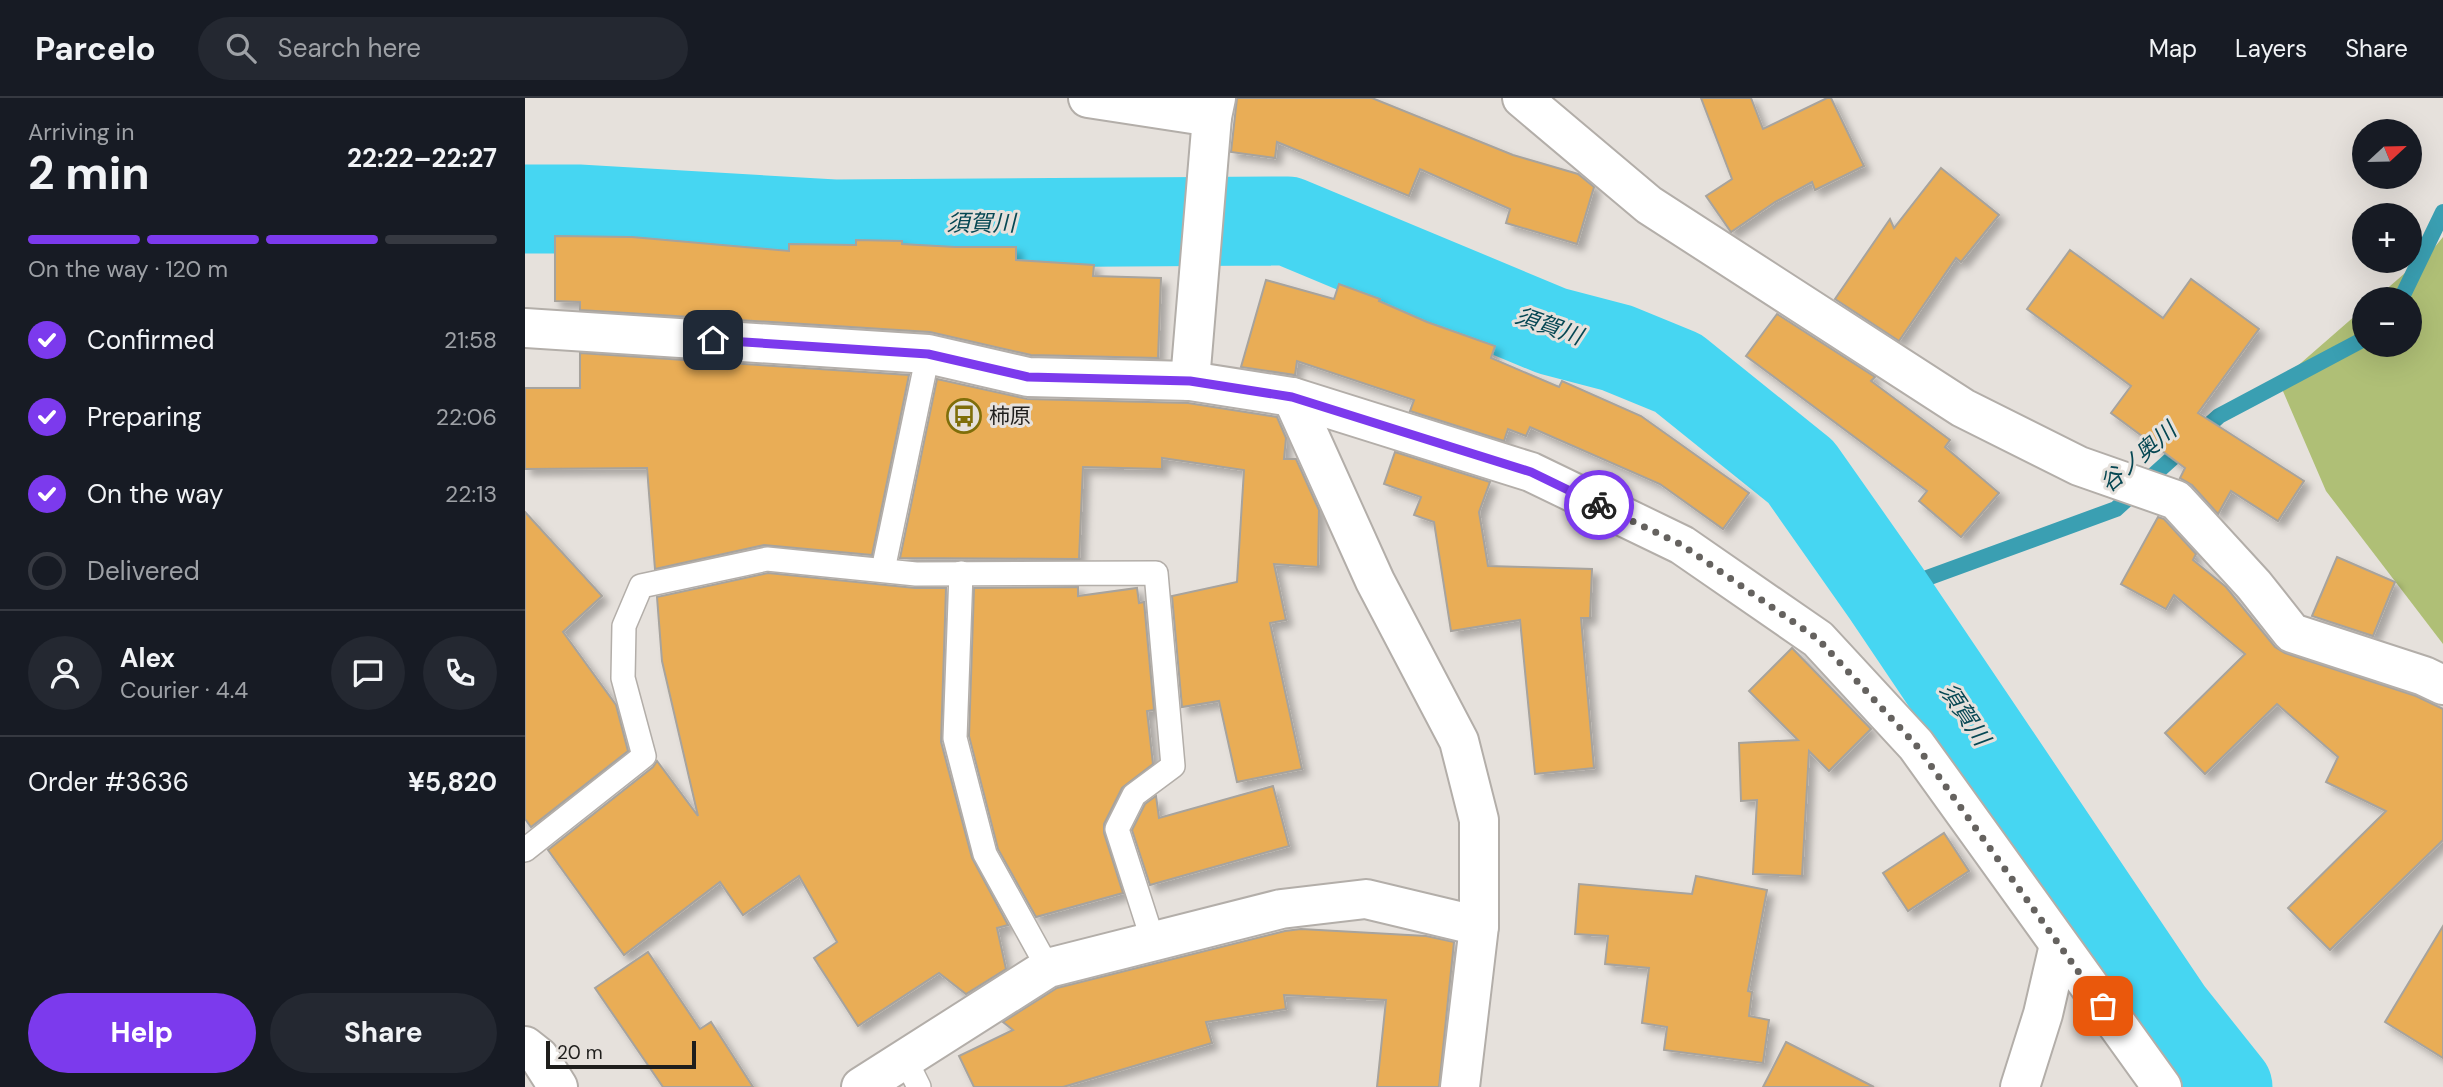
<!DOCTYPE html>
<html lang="en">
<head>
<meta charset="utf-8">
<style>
	:root { --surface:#171b24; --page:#242831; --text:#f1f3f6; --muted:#9ea1a6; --line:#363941; --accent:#7c3aed }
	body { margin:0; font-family:"DM Sans","Noto Sans JP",sans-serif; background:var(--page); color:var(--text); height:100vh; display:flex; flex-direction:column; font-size:26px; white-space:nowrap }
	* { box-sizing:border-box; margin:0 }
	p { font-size:23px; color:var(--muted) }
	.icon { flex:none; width:38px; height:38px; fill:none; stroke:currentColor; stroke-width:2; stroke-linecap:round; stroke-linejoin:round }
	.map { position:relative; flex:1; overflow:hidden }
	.side { display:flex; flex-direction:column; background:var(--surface); width:525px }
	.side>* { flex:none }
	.needle { width:46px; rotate:68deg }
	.tools { position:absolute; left:1827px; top:21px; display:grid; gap:14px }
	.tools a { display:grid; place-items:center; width:70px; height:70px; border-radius:50%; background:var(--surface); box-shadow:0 7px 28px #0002; font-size:35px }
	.scale { position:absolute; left:21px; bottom:18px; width:150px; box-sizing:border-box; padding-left:7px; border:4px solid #1f1e1c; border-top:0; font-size:19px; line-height:24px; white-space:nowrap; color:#1f1e1c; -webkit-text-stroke:5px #e6e1dc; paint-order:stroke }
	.pin { position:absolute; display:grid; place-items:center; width:60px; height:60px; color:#fff; margin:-30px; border-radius:14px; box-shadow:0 4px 10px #0006 }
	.courier { position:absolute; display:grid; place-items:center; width:70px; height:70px; margin:-35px; border:5px solid #7c3aed; border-radius:50%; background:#fff; color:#222; box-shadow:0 2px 9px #0007 }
	.head em { font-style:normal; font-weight:700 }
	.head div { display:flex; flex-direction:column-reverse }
	.head { display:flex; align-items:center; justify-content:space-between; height:119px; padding:0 28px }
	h1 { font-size:46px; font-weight:700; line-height:52px }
	.bar { display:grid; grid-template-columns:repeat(4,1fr); gap:10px 7px; align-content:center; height:84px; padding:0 28px }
	.bar i { height:9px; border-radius:5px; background:var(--line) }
	.bar .selected { background:var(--accent) }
	.bar p { grid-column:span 4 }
	.line { display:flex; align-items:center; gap:18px; padding:0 28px; border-top:2px solid var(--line) }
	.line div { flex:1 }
	.round { display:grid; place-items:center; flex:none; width:74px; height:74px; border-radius:37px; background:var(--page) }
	ol { padding:0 28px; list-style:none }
	li { display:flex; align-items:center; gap:21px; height:77px }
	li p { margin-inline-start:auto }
	li .icon { padding:7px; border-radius:50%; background:var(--accent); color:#fff; stroke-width:4 }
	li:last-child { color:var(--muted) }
	li i { width:38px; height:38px; border:4px solid var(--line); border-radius:50% }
	.primary-button { display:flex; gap:14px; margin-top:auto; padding:14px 28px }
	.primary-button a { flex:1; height:80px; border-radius:42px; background:var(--accent); color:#fff; font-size:28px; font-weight:700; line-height:80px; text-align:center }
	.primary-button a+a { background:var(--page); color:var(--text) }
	header { display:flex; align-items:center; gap:42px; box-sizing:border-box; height:98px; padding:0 35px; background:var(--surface); border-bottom:2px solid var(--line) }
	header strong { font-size:33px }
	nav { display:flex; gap:38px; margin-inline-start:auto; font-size:24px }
	.search { width:490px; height:63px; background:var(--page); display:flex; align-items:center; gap:18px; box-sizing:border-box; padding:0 24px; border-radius:38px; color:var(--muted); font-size:26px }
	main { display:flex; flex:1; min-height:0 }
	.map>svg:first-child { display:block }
</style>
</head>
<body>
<header>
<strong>Parcelo</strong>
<div class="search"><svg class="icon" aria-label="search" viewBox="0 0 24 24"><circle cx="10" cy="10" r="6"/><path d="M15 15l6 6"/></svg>Search here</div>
<nav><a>Map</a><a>Layers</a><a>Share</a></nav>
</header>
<main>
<section class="side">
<div class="head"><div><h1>2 min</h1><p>Arriving in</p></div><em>22:22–22:27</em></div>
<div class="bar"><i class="selected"></i><i class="selected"></i><i class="selected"></i><i></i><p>On the way · 120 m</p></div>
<ol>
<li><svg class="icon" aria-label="check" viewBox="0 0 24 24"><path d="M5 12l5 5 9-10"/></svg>Confirmed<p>21:58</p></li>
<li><svg class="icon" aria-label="check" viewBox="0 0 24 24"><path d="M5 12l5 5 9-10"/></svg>Preparing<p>22:06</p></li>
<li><svg class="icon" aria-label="check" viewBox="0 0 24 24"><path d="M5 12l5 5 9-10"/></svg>On the way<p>22:13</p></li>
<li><i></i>Delivered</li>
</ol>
<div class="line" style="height:126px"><a class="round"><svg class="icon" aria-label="person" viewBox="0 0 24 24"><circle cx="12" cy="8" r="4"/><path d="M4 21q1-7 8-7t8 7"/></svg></a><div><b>Alex</b><p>Courier · 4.4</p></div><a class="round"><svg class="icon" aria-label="chat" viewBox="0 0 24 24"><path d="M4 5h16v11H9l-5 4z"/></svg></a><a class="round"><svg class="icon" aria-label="phone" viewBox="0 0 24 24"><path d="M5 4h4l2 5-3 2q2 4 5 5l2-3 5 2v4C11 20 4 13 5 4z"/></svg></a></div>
<div class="line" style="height:91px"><div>Order #3636</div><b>¥5,820</b></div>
<div class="primary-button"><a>Help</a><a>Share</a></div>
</section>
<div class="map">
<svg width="1918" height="989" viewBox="0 0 1918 989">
	<defs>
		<filter id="shadow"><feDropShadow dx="6" dy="6" stdDeviation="3.5" flood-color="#0004"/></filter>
	</defs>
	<rect width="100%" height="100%" fill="#e6e1dc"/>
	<!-- green -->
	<polygon fill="#afbf76" points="1918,139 1918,546 1801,393 1754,284 1839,210 1839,247 1885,247 1885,201 1850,201 1909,150"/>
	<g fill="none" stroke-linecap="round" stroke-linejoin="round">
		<!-- stream -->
		<g stroke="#3a9fb2" stroke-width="16">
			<polyline points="1876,201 1918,114"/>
			<polyline points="1361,495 1591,411 1694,318 1839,241"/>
		</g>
		<!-- river -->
		<polyline stroke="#46d6f2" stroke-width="89" points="0,111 53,111 309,126 763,123 1027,233 1092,250 1153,275 1276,374 1361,495 1644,915 1703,989"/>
	</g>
	<!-- building -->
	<g fill="#e9ad56" stroke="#a7a39d" stroke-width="2" filter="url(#shadow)">
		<polygon points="712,0 847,0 988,57 1053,76 1069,89 1052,146 981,125 985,111 895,71 884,98 752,44 750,60 706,54"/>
		<polygon points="1176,0 1226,0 1238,31 1302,0 1306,0 1339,68 1290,92 1287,84 1250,104 1206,134 1181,98 1207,81"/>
		<polygon points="1416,70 1474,117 1436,164 1431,160 1374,243 1310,201 1365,121 1369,130"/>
		<polygon points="30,138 107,139 264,153 264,146 331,147 331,142 377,143 377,146 430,149 491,149 491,162 569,167 568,178 636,180 633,260 506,257 405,234 55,212 55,204 30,203"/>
		<polygon points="1545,152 1638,220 1666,181 1734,231 1673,315 1779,383 1753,423 1706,393 1693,416 1667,387 1655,380 1660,370 1586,315 1606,288 1502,211"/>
		<polygon points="741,182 809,201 814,186 855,201 854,203 902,224 970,248 966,260 1034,289 1037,283 1116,318 1224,395 1198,431 1135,386 1005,329 1001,338 983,331 979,343 885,313 889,302 772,263 770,277 716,269"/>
		<polygon points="1252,216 1350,279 1346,283 1425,342 1420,349 1474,395 1436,439 1394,403 1402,393 1221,258"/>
		<polygon points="55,255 384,277 347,457 239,447 130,471 122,370 0,371 0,290 55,290"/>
		<polygon points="412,281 502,301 663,305 752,319 761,340 759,361 771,361 794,412 793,469 749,466 761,522 745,525 777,671 712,684 694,603 657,609 647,498 712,484 719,372 637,360 637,371 558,369 554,461 375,460"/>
		<polygon points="870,354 965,384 954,414 963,468 1067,471 1065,520 1056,520 1069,670 1010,676 995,522 926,533 909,424 889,417 896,399 859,386"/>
		<polygon points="0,414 77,498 38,534 91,607 103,653 6,729 0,721"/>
		<polygon points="1633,419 1639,421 1671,456 1668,462 1701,489 1750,549 1760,555 1891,598 1918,611 1918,742 1805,852 1763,810 1861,713 1801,684 1813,659 1752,606 1680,676 1640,635 1720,556 1649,497 1641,511 1596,486"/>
		<polygon points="1812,459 1870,484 1848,538 1787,518"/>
		<polygon points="243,475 390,490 421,490 416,644 447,760 483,827 472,830 481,871 441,896 414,875 333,928 289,860 312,844 274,778 218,817 195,784 99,857 23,752 128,669 132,663 173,718 137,563 132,499"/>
		<polygon points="553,489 553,498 612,490 614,505 619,504 629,612 622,613 628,666 597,690 579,726 579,735 598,795 511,819 473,751 444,638 449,490"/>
		<polygon points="1267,550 1346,631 1304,673 1284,653 1277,778 1228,776 1232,702 1216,703 1214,645 1273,642 1224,593"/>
		<polygon points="748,688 764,748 625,787 607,732 620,706 631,698 634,720"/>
		<polygon points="1419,735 1444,773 1383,813 1358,775"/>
		<polygon points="1171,778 1242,792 1223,893 1227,894 1224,918 1244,922 1238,965 1139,952 1142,929 1117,925 1124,870 1080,866 1083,838 1050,836 1054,786 1167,796"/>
		<polygon points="1918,828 1918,960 1860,924"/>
		<polygon points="776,831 901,838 929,844 914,989 852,989 861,902 759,897 761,911 681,924 687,945 538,989 449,989 434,958 488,932 478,924 532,890 760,833"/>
		<polygon points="123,854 175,931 186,924 228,989 138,989 70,890"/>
		<polygon points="1261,944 1349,989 1238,989"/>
	</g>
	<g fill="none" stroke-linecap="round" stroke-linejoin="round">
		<!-- lane casing -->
		<g stroke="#b3aea9" stroke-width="26">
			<g id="lane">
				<polyline points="358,472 403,256"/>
				<polyline points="436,475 430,640 460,756 523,870"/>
				<polyline points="0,752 119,658 98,580 99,528 116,488 242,461 391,476 631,475 648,668 609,697 592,731 628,843"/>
				<polyline points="380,961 394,989"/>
			</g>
		</g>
		<!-- street casing -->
		<g stroke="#b3aea9" stroke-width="42">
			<g id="street">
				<polyline points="563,0 687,19"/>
				<polyline points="997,0 1124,107 1438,310 1554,368 1651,402 1729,487 1767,535 1899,578 1918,587"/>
				<polyline points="0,230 403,256 503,279 665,283 767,299 1006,374 1157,447 1293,541 1391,647 1637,989"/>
				<polyline points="665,283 687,19 691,0"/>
				<polyline points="767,299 850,483 934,643 954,722 954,828 935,989"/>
				<polyline points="0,948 14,959 33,989"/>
				<polyline points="336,989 523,870 756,811 841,801 954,828"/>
			</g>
		</g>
		<!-- secondary casing -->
		<g stroke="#b3aea9" stroke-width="42">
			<polyline id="secondary" points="1495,989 1518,916 1534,847"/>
		</g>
		<!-- lane -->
		<use href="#lane" stroke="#fff" stroke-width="23"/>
		<!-- street -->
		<use href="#street" stroke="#fff" stroke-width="38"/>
		<!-- secondary -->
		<use href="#secondary" stroke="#fff" stroke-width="38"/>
	</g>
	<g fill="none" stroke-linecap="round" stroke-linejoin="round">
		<!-- done -->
		<polyline stroke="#65625f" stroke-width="7" stroke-dasharray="0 12.6" points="1074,407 1157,447 1293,541 1391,647 1578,908"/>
		<!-- route -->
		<polyline stroke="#7c3aed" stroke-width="9" points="188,242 403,256 503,279 665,283 767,299 1006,374 1074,407"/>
	</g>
	<!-- icons -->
	<defs>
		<g id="bus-ring" transform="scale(1.75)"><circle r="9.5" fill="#e6e1dc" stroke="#7f6e0a" stroke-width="1.5"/><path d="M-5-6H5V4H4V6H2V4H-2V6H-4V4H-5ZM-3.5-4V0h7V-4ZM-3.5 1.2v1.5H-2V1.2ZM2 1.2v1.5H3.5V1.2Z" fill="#7f6e0a"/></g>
	</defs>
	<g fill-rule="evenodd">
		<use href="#bus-ring" x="439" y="318"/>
	</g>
	<g text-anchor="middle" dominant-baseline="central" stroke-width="6" stroke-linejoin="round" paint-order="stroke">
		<!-- poi labels -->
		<g font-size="21" fill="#1f1e1c" stroke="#e6e1dc" text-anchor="start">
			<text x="464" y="318">柿原</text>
		</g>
		<!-- water labels -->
		<g font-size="23" font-style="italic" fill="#064753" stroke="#e6e1dc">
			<text x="456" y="125">須賀川</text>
			<text transform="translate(1024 228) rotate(19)">須賀川</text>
			<text transform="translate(1613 359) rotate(-41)">谷ノ奥川</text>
			<text transform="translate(1440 616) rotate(56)">須賀川</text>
		</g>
	</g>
</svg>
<div class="tools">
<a><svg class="needle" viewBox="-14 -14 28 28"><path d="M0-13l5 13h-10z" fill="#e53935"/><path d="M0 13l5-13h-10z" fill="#9ea1a6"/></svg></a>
<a>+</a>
<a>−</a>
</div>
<div class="scale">20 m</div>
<div class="pin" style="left:1578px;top:908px;background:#ea580c"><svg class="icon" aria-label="bag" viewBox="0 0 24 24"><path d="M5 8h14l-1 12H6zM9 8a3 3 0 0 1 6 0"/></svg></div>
<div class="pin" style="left:188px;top:242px;background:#1f2937"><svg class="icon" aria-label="home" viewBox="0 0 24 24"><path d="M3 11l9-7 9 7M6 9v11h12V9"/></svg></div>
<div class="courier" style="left:1074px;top:407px"><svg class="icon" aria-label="bike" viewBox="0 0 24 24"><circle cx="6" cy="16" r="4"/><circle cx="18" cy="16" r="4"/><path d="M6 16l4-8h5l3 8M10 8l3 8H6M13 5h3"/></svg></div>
</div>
</main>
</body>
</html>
